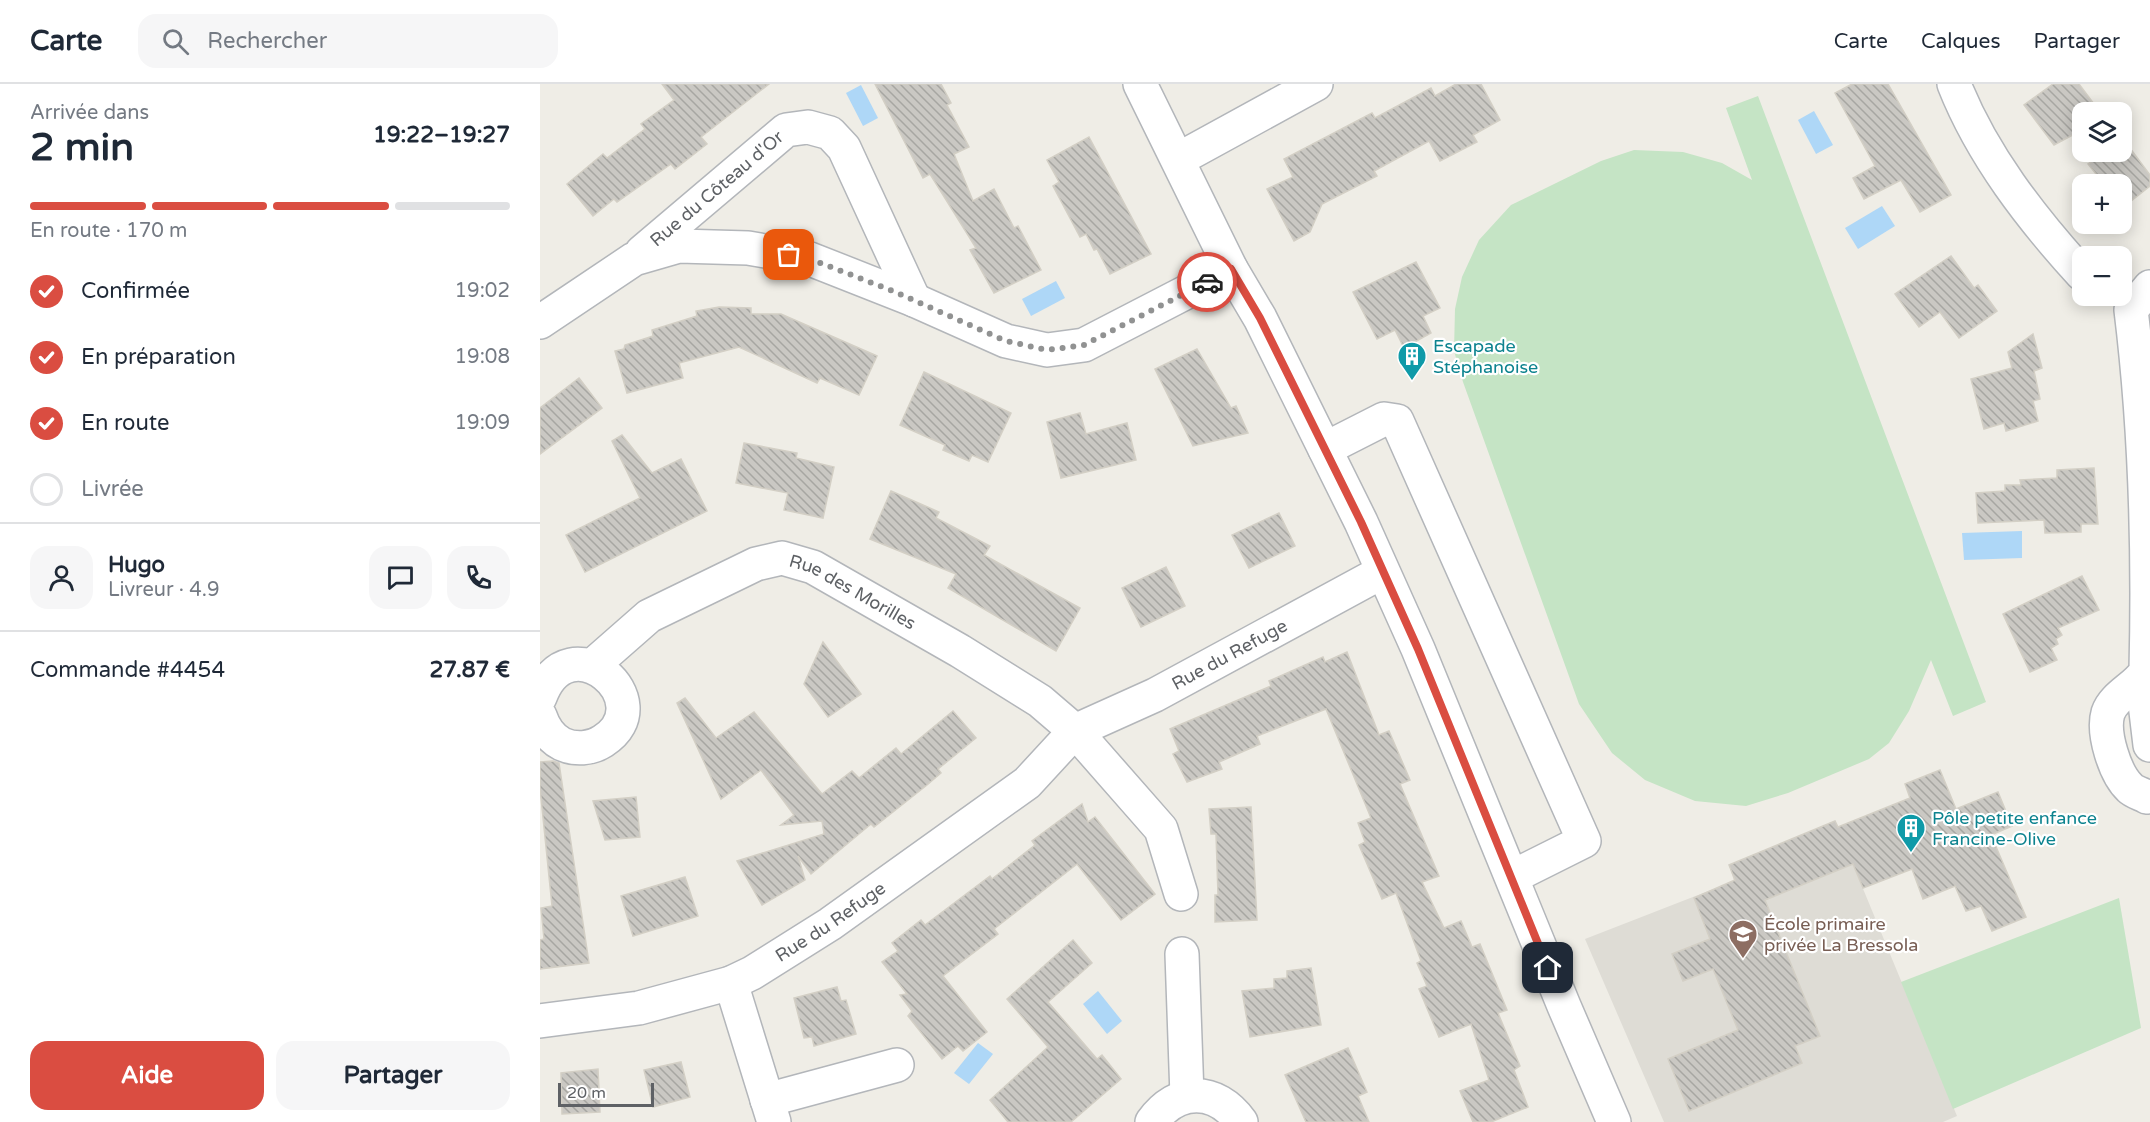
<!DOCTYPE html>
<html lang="fr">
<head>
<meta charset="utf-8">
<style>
	:root { --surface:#fff; --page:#f6f6f7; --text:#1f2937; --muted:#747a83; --line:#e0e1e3; --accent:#da4d41 }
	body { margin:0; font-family:"Varela Round",sans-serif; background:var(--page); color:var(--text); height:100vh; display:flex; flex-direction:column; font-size:22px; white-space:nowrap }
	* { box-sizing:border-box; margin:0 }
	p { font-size:20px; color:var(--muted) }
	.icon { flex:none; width:33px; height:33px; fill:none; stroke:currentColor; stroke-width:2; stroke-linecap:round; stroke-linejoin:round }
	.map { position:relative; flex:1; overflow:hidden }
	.drawer { display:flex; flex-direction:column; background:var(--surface); width:540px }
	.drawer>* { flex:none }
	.fabs { position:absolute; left:1532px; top:18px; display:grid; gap:12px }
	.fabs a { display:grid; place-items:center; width:60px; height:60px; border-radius:12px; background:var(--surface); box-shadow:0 3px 15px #0003; font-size:30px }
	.scale { position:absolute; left:18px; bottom:15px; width:96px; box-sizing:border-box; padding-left:6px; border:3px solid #5e6165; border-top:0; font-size:16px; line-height:21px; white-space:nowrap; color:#5e6165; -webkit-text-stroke:4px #fff; paint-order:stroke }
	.pin { position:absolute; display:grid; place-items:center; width:51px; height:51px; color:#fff; margin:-26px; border-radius:12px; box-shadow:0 3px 9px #0006 }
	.courier { position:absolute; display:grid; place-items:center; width:60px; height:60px; margin:-30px; border:4px solid #da4d41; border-radius:50%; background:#fff; color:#222; box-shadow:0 2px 8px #0007 }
	.overview em { font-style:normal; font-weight:800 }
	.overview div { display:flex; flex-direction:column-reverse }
	.overview { display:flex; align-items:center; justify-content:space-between; height:102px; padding:0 30px }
	h1 { font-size:39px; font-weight:800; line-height:45px }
	.bar { display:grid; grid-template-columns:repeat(4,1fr); gap:9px 6px; align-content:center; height:72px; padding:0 30px }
	.bar i { height:8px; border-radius:4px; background:var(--line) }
	.bar .active { background:var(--accent) }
	.bar p { grid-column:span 4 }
	.line { display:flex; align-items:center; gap:15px; padding:0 30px; border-top:2px solid var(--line) }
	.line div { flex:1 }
	.round { display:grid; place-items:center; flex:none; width:63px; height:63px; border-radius:18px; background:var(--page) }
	ol { padding:0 30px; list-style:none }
	li { display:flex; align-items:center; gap:18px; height:66px }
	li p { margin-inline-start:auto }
	li .icon { padding:6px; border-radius:50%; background:var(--accent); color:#fff; stroke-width:4 }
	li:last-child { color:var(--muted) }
	li i { width:33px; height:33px; border:3px solid var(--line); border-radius:50% }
	.action { display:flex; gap:12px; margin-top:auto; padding:12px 30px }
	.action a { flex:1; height:69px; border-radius:18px; background:var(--accent); color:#fff; font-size:24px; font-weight:800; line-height:69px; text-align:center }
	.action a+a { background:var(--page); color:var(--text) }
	header { display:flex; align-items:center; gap:36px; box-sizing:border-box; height:84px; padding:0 30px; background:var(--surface); border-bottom:2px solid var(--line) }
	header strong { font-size:28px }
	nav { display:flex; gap:33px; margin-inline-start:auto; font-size:21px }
	.search { width:420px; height:54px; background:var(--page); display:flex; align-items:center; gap:15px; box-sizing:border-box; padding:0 21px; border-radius:18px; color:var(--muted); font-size:22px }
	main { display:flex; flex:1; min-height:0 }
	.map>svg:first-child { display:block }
</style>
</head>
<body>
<header>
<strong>Carte</strong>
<div class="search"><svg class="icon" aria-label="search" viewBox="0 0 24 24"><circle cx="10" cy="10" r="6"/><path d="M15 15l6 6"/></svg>Rechercher</div>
<nav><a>Carte</a><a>Calques</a><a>Partager</a></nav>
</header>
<main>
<section class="drawer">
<div class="overview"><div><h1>2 min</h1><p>Arrivée dans</p></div><em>19:22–19:27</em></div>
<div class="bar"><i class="active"></i><i class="active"></i><i class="active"></i><i></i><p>En route · 170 m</p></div>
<ol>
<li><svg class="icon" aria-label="check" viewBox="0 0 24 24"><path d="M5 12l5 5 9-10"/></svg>Confirmée<p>19:02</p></li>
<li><svg class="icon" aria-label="check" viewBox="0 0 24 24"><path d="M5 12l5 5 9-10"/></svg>En préparation<p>19:08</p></li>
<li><svg class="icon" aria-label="check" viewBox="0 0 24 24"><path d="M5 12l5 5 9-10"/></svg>En route<p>19:09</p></li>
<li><i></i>Livrée</li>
</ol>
<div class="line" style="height:108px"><a class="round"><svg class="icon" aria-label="person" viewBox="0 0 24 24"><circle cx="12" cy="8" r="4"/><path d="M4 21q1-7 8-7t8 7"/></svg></a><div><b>Hugo</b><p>Livreur · 4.9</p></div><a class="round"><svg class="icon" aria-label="chat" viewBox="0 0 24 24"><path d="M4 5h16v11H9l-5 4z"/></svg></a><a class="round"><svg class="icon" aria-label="phone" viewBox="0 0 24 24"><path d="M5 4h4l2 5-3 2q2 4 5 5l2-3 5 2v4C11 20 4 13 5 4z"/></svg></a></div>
<div class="line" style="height:78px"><div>Commande #4454</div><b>27.87 €</b></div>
<div class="action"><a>Aide</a><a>Partager</a></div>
</section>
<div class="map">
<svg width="1610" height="1038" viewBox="0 0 1610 1038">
	<defs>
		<pattern id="building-back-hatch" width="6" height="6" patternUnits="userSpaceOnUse" patternTransform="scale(1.5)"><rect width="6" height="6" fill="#cac8c3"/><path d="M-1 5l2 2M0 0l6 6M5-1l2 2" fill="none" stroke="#a7a6a2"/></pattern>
	</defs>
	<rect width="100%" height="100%" fill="#efede6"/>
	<!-- education -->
	<polygon fill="#dedcd5" points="1295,737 1417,1032 1403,1038 1124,1038 1045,855 1194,797 1189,781"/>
	<!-- green -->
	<g fill="#c5e4c5">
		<polygon points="1218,12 1446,618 1413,632 1391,576 1369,627 1349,659 1329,675 1248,709 1206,722 1155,717 1105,696 1072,669 1039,620 923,298 914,267 915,225 922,193 939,156 971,121 1061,77 1094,66 1143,68 1182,79 1212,96 1186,24"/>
		<polygon points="1579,814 1601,944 1413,1025 1361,898"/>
	</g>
	<!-- water -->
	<g fill="#aed7f7">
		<polygon points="321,1 338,34 323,42 306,9"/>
		<polygon points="1274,27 1293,61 1276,70 1258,36"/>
		<polygon points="1342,122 1355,142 1318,165 1305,144"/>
		<polygon points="516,197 525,214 491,232 482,215"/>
		<polygon points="1482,447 1482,474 1424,476 1422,449"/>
		<polygon points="558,907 582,937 567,950 543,920"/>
		<polygon points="438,959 453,970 429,1000 414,989"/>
	</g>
	<!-- building -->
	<g fill="url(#building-back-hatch)" stroke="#d3cfc5" stroke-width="1.5">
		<polygon points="122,0 229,0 161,53 167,60 135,85 131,80 77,118 74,115 53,132 27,100 63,70 67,74 105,45 101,40 134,16"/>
		<polygon points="335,0 401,0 411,19 407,21 429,63 414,70 433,117 454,105 474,144 478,142 501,186 454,209 430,166 436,164 390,90 383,94"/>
		<polygon points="916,0 941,0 960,36 933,51 937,58 900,77 889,57 834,87 837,92 782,120 770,148 754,157 727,105 753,93 744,75 832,29 835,34 891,4 895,12"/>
		<polygon points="1312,0 1348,0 1411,111 1380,128 1361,96 1324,115 1313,94 1335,82 1295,9"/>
		<polygon points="1513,0 1539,0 1560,28 1542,28 1542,46 1514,61 1484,21"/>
		<polygon points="1581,52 1610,91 1610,102 1581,125 1581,100 1564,100 1548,80 1560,72 1557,68 1581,68"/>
		<polygon points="549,53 611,170 570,190 557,165 554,166 546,150 540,153 513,102 519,98 507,76"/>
		<polygon points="1411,172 1434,204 1438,201 1457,227 1419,254 1400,228 1379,243 1355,210"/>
		<polygon points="876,178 900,224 883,232 891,249 864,264 855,246 837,255 813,208"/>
		<polygon points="179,223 211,224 211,230 241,230 337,272 319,311 280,294 277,299 199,263 139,279 143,294 87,309 75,267 84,265 85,261 113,252 112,246 157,232 156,227"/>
		<polygon points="1493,250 1502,284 1494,287 1500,315 1493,317 1498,337 1466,347 1464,339 1444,345 1431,295 1472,284 1468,268"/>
		<polygon points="657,265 691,324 696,322 708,349 653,362 615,285"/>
		<polygon points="384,288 471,329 448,378 432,371 429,377 403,366 405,361 360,341"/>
		<polygon points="39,294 62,324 0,370 0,324"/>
		<polygon points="540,329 546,350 587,339 596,376 521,394 507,338"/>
		<polygon points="82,351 112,389 141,375 167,427 45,488 26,451 100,414 72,357"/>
		<polygon points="204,359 257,369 256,374 294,383 283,434 244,426 248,409 196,399"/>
		<polygon points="1554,384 1558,440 1541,440 1541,448 1505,449 1504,436 1438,439 1436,409 1465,407 1465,401 1481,401 1480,396 1517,394 1517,386"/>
		<polygon points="351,407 399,428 396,434 450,462 444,471 540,524 516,567 408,504 416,490 330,455"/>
		<polygon points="739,429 755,462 709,484 692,451"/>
		<polygon points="626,483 645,522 601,543 582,504"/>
		<polygon points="1542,492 1559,526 1518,544 1522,551 1516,555 1518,560 1511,564 1517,576 1490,588 1463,530"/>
		<polygon points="283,558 321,610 288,633 264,600"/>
		<polygon points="807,568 839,651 849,647 870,696 860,700 899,792 882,798 904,844 921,837 932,863 940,860 967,926 958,929 980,982 974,986 988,1023 951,1038 933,1038 920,1007 949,996 931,940 899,953 879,905 887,902 877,879 881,877 856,809 842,815 819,761 825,758 818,739 831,734 786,625 717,652 720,660 679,678 682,685 647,698 633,670 639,667 630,645 731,602 729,597 783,573 785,578"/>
		<polygon points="145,614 176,654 214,628 282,710 312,687 319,694 356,664 361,670 413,627 436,654 398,685 401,689 387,701 334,743 331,740 271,790 258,772 265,796 222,821 197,777 284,750 282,737 241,741 254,731 221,686 181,715 137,619"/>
		<polygon points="13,677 19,679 49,879 0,885 0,856 4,855 1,824 12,822 0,704 0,678"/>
		<polygon points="1400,686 1416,725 1458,708 1472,742 1451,751 1486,833 1452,847 1441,822 1426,827 1415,802 1383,815 1372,785 1323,804 1313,780 1225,816 1280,952 1255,962 1262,979 1149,1027 1128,975 1198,946 1173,885 1143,897 1132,870 1170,855 1154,814 1195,796 1189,781 1295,737 1298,743 1370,714 1365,700"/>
		<polygon points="96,713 100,753 65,756 53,717"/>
		<polygon points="542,720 548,738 555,733 615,810 581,836 537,780 454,845 458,850 403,892 447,948 423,967 418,962 402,975 368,932 372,927 360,911 367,910 342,878 358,867 352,859 381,836 385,841 450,792 452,795 495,761 492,757"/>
		<polygon points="711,723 717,836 675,838 675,811 678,811 676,750 671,750 669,725"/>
		<polygon points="145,793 158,832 93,852 81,812"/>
		<polygon points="533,856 552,879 508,918 557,975 562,971 581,995 531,1038 468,1038 450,1016 508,963 467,915"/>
		<polygon points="771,884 781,941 710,953 702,907 734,904 734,895 747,894 747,887"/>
		<polygon points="297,903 301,917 306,916 316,950 274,962 272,953 264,954 254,914"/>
		<polygon points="808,964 827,1008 818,1012 829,1038 766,1038 745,991"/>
		<polygon points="141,978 150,1013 113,1023 104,986"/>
		<polygon points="58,985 60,1028 22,1030 21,989"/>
	</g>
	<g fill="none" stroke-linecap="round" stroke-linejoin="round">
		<!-- minor casing -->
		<g stroke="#b3b6ba" stroke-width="36">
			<g id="minor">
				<polyline points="600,0 691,185 720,234 821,438 878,565 1024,922 1074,1038"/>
				<path d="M 1414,0 C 1442,71 1491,134 1542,190"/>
				<polyline points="639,75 776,0"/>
				<path id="s1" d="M 102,168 L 246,46 L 268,43 L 290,49 L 304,64 L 374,216"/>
				<polyline points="0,238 94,175 139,162 208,164 270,175 374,216 466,257 507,266 544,261 691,185"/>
				<polyline points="785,365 844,335 857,337 1044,757 972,793"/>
				<path id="s2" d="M 52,582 L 109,532 L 216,480 L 242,474 L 273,483 L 420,567 L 500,617 L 535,647 L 621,745 L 641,810"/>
				<polyline points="1602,594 1610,661"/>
				<path d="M 0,613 C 29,534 124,618 63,657 C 51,665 35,666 22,660 C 10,654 4,644 0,632"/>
				<path d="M 1607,713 C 1602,710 1594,708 1590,704 C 1575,690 1562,649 1568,629 C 1574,611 1597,603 1606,587 C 1609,465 1606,348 1591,226 L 1610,203"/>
				<polyline points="642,870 647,1012"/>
				<polyline points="191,899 234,1038"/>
				<path id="s3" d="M 0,937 L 99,924 L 191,899 L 212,889 L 290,840 L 487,699 L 535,647 L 615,611 L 842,488"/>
				<polyline points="227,1016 357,981"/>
				<path d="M 612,1038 C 637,1003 676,1003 701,1038"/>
			</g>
		</g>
		<!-- minor -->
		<use href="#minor" stroke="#fff" stroke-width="33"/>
	</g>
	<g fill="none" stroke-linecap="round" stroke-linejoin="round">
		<!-- done -->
		<polyline stroke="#919292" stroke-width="6" stroke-dasharray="0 10.8" points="249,171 270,175 353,207 466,257 507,266 544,261 667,198"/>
		<!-- route -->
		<polyline stroke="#da4d41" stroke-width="8" points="667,198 691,185 720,234 821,438 878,565 1008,884"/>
	</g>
	<!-- icons -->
	<defs>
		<g id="building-pin" transform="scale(1.5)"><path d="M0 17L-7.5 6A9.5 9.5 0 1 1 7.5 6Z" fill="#0f9aa8" stroke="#fff"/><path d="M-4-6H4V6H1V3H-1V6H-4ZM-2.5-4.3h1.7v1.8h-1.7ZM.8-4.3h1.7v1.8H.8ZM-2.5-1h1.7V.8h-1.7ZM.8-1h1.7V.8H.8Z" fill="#fff"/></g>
		<g id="school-pin" transform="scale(1.5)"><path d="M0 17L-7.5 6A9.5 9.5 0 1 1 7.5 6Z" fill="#8d6e63" stroke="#fff"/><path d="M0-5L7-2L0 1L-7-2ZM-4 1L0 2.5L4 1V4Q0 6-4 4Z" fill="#fff"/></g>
	</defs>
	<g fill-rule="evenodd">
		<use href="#building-pin" x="872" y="272"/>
		<use href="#building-pin" x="1371" y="744"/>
		<use href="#school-pin" x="1203" y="850"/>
	</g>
	<g text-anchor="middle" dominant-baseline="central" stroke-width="4.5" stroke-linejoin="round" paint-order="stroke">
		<!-- street labels -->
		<g font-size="18" fill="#5e6165" stroke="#fff">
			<text stroke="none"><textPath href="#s1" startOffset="98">Rue du Côteau d'Or</textPath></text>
			<text stroke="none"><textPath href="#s2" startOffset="300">Rue des Morilles</textPath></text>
			<text stroke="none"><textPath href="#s3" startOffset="796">Rue du Refuge</textPath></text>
			<text stroke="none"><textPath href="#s3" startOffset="312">Rue du Refuge</textPath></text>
		</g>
		<!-- culture labels -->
		<g font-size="18" fill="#0d838f" stroke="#fff" text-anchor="start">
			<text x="893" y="262">Escapade<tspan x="893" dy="21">Stéphanoise</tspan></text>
			<text x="1392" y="734">Pôle petite enfance<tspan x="1392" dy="21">Francine-Olive</tspan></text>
		</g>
		<!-- education labels -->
		<g font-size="18" fill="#785e54" stroke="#fff" text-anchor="start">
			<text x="1224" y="840">École primaire<tspan x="1224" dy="21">privée La Bressola</tspan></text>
		</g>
	</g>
</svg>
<div class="fabs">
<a><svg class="icon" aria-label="layers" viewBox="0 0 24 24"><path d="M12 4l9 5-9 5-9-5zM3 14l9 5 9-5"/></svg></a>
<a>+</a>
<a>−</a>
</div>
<div class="scale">20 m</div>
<div class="pin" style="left:249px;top:171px;background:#ea580c"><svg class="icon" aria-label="bag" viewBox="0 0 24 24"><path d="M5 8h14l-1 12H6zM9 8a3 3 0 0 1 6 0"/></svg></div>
<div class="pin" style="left:1008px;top:884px;background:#1f2937"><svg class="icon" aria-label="home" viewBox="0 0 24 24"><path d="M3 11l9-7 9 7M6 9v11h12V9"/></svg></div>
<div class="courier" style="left:667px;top:198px"><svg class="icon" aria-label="car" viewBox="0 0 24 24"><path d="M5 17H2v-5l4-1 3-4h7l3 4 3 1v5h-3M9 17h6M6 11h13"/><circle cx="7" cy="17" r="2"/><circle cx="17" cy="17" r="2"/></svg></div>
</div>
</main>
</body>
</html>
